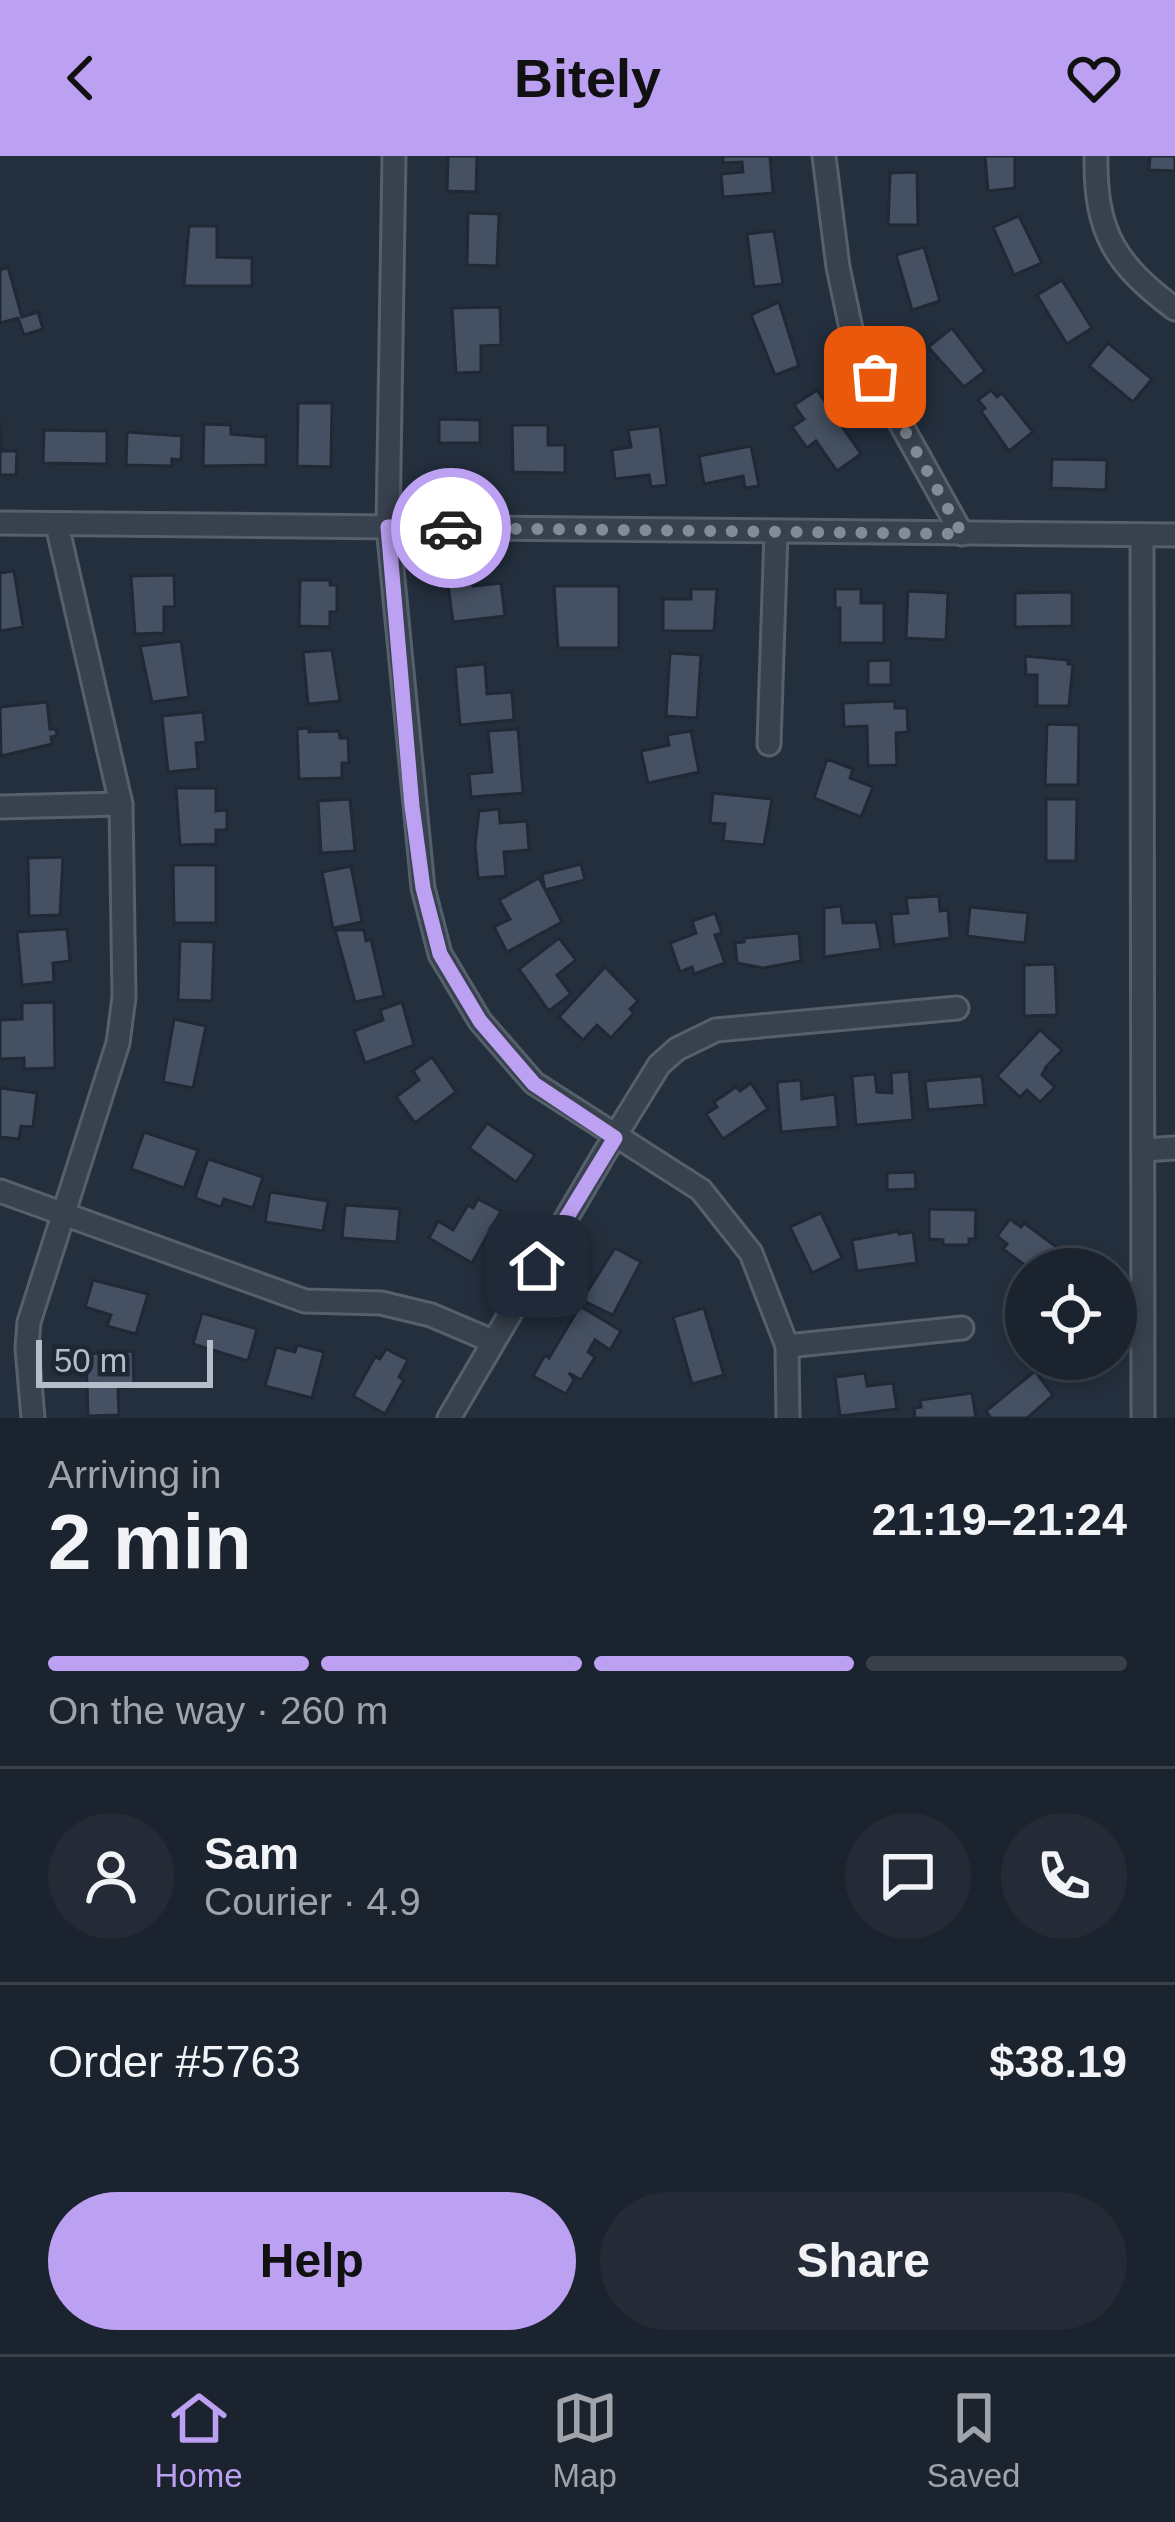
<!DOCTYPE html>
<html lang="en">
<head>
<meta charset="utf-8">
<style>
	:root { --surface:#1b232e; --page:#242b36; --text:#f1f3f6; --muted:#a0a4aa; --line:#39404a; --accent:#bca0f2 }
	body { margin:0; font-family:Helvetica,sans-serif; background:var(--page); color:var(--text); height:100vh; display:flex; flex-direction:column; font-size:45px; white-space:nowrap }
	* { box-sizing:border-box; margin:0 }
	p { font-size:39px; color:var(--muted) }
	.icon { flex:none; width:66px; height:66px; fill:none; stroke:currentColor; stroke-width:2; stroke-linecap:round; stroke-linejoin:round }
	.map { position:relative; height:1262px; overflow:hidden }
	.panel { display:flex; flex-direction:column; background:var(--surface); flex:1 }
	.panel>* { flex:none }
	.buttons { position:absolute; left:1005px; top:1092px; display:grid; gap:24px }
	.buttons a { display:grid; place-items:center; width:132px; height:132px; border-radius:50%; background:var(--surface); box-shadow:0 6px 18px #0003,0 0 0 3px var(--line); font-size:60px }
	.scale { position:absolute; left:36px; bottom:30px; width:177px; box-sizing:border-box; padding-left:12px; border:6px solid #b4bcc9; border-top:0; font-size:33px; line-height:42px; white-space:nowrap; color:#b4bcc9; -webkit-text-stroke:9px #1d2633; paint-order:stroke }
	.pin { position:absolute; display:grid; place-items:center; width:102px; height:102px; color:#fff; margin:-51px; border-radius:24px; box-shadow:0 6px 18px #0006 }
	.courier { position:absolute; display:grid; place-items:center; width:120px; height:120px; margin:-60px; border:9px solid #bca0f2; border-radius:50%; background:#fff; color:#222; box-shadow:0 3px 15px #0007 }
	.headline em { font-style:normal; font-weight:800 }
	.headline div { display:flex; flex-direction:column-reverse }
	.headline { display:flex; align-items:center; justify-content:space-between; height:204px; padding:0 48px }
	h1 { font-size:78px; font-weight:800; line-height:90px }
	.bar { display:grid; grid-template-columns:repeat(4,1fr); gap:18px 12px; align-content:center; height:144px; padding:0 48px }
	.bar i { height:15px; border-radius:9px; background:var(--line) }
	.bar .selected { background:var(--accent) }
	.bar p { grid-column:span 4 }
	.line { display:flex; align-items:center; gap:30px; padding:0 48px; border-top:3px solid var(--line) }
	.line div { flex:1 }
	.round { display:grid; place-items:center; flex:none; width:126px; height:126px; border-radius:63px; background:var(--page) }
	.primary-button { display:flex; gap:24px; margin-top:auto; padding:24px 48px }
	.primary-button a { flex:1; height:138px; border-radius:72px; background:var(--accent); color:#111; font-size:48px; font-weight:800; line-height:138px; text-align:center }
	.primary-button a+a { background:var(--page); color:var(--text) }
	header { display:flex; justify-content:space-between; align-items:center; height:156px; padding:0 48px; background:var(--accent); color:#111; font-size:54px; font-weight:800 }
	.dock { display:flex; justify-content:space-around; align-items:center; height:168px; border-top:3px solid var(--line); background:var(--surface); font-size:33px; color:var(--muted) }
	.dock a { display:grid; justify-items:center; gap:6px }
	.dock .selected { color:var(--accent) }
	.map>svg:first-child { display:block }
</style>
</head>
<body>
<header><svg class="icon" aria-label="back" viewBox="0 0 24 24"><path d="M15 5l-7 7 7 7"/></svg>Bitely<svg class="icon" aria-label="heart" viewBox="0 0 24 24"><path d="M12 20l-8-8c-3-5 5-10 8-4 3-6 11-1 8 4z"/></svg></header>
<div class="map">
<svg width="1175" height="1262" viewBox="0 0 1175 1262">
	<rect width="100%" height="100%" fill="#242f3e"/>
	<!-- building -->
	<g fill="#455162" stroke="#1f2835" stroke-width="3">
		<polygon points="448,0 477,0 476,36 447,35"/>
		<polygon points="723,0 770,0 773,37 723,41 721,18 743,16 742,6 723,7"/>
		<polygon points="985,0 1015,0 1015,32 988,35"/>
		<polygon points="1150,0 1175,0 1175,15 1149,14"/>
		<polygon points="917,16 918,69 888,69 890,17"/>
		<polygon points="468,57 499,58 497,110 467,109"/>
		<polygon points="1019,60 1042,107 1014,119 993,71"/>
		<polygon points="189,70 217,70 217,101 252,102 252,130 184,130"/>
		<polygon points="774,75 783,128 754,131 747,78"/>
		<polygon points="924,91 940,145 912,154 896,99"/>
		<polygon points="8,111 22,161 38,156 43,173 24,179 18,162 0,167 0,114"/>
		<polygon points="1062,124 1092,172 1067,188 1037,139"/>
		<polygon points="779,146 799,210 775,219 751,159"/>
		<polygon points="500,151 501,189 481,190 481,216 456,217 452,152"/>
		<polygon points="952,172 985,215 964,231 928,191"/>
		<polygon points="1108,187 1152,223 1133,246 1089,210"/>
		<polygon points="817,234 861,298 837,315 816,285 807,292 792,271 804,263 794,249"/>
		<polygon points="991,234 997,241 1002,237 1033,276 1009,295 981,255 985,252 978,244"/>
		<polygon points="298,247 332,247 331,311 297,310"/>
		<polygon points="439,263 480,264 480,287 439,287"/>
		<polygon points="0,265 1,295 17,295 16,319 0,319"/>
		<polygon points="204,268 231,269 231,278 266,281 266,309 203,310"/>
		<polygon points="512,269 548,269 548,289 565,289 565,317 513,316"/>
		<polygon points="660,270 667,329 651,331 649,319 615,323 612,294 631,291 628,274"/>
		<polygon points="44,274 107,275 107,308 43,307"/>
		<polygon points="127,276 182,280 181,304 172,303 172,310 126,309"/>
		<polygon points="751,290 759,330 745,332 743,320 704,328 699,300"/>
		<polygon points="1052,303 1107,304 1106,334 1051,332"/>
		<polygon points="14,415 23,471 0,475 0,417"/>
		<polygon points="174,419 175,451 164,451 164,477 135,478 131,420"/>
		<polygon points="471,419 473,430 501,427 505,460 453,466 447,422"/>
		<polygon points="300,424 330,424 330,429 337,429 337,456 330,456 330,471 299,470"/>
		<polygon points="554,430 619,430 619,492 558,492"/>
		<polygon points="691,433 717,433 714,475 663,475 663,443 691,443"/>
		<polygon points="835,433 861,433 861,447 884,447 884,487 840,487 840,452 835,452"/>
		<polygon points="908,435 948,437 946,484 906,482"/>
		<polygon points="1072,436 1072,470 1015,471 1015,437"/>
		<polygon points="181,485 189,541 152,546 140,490"/>
		<polygon points="332,494 340,545 308,548 303,496"/>
		<polygon points="670,497 701,499 697,562 666,560"/>
		<polygon points="1025,500 1068,504 1068,508 1073,508 1069,550 1037,550 1037,519 1026,519"/>
		<polygon points="891,504 891,529 868,529 868,505"/>
		<polygon points="485,508 487,538 512,536 514,564 460,569 455,511"/>
		<polygon points="895,545 895,552 907,552 908,576 896,577 897,609 868,610 867,570 844,571 843,547"/>
		<polygon points="47,546 50,573 56,573 57,580 51,581 52,588 1,600 0,551"/>
		<polygon points="203,556 206,586 196,587 198,613 168,616 162,560"/>
		<polygon points="1047,568 1079,569 1078,629 1045,629"/>
		<polygon points="309,572 309,576 339,575 340,582 348,582 349,607 342,607 342,622 299,623 297,573"/>
		<polygon points="518,573 523,637 471,641 469,618 492,616 488,575"/>
		<polygon points="691,575 699,616 648,627 641,595 669,589 667,579"/>
		<polygon points="827,603 853,613 850,622 873,631 861,661 814,642"/>
		<polygon points="176,632 216,632 216,655 227,654 227,674 216,674 216,688 180,689"/>
		<polygon points="713,637 772,643 764,689 723,685 725,668 710,667"/>
		<polygon points="350,643 355,695 321,697 318,645"/>
		<polygon points="1046,643 1077,643 1076,705 1046,705"/>
		<polygon points="499,653 500,667 527,665 529,694 504,696 506,720 478,722 475,689 479,655"/>
		<polygon points="63,701 60,759 29,760 28,702"/>
		<polygon points="581,708 585,724 545,734 542,718"/>
		<polygon points="173,709 216,709 216,767 174,767"/>
		<polygon points="351,710 362,766 333,772 322,716"/>
		<polygon points="539,722 562,766 507,796 494,771 510,763 499,744"/>
		<polygon points="939,740 940,755 948,754 950,782 894,789 891,758 908,757 906,742"/>
		<polygon points="841,750 843,767 876,766 881,793 824,801 824,752"/>
		<polygon points="970,751 1028,757 1025,787 967,780"/>
		<polygon points="715,757 722,777 715,779 725,807 694,818 692,811 680,816 670,787 696,777 692,765"/>
		<polygon points="67,773 70,805 53,807 54,826 22,829 17,776"/>
		<polygon points="335,774 364,774 366,785 371,783 384,840 355,846"/>
		<polygon points="799,777 801,805 763,812 737,807 735,787 744,786 744,782"/>
		<polygon points="559,782 576,804 557,819 571,838 549,855 519,813"/>
		<polygon points="180,785 214,786 212,845 178,844"/>
		<polygon points="1055,808 1057,859 1024,860 1024,809"/>
		<polygon points="605,811 638,845 630,853 634,857 611,882 597,869 583,884 559,861"/>
		<polygon points="54,846 55,912 24,913 24,902 0,903 0,864 22,863 22,847"/>
		<polygon points="402,846 414,889 365,907 354,875 383,864 380,854"/>
		<polygon points="174,863 206,870 193,932 163,926"/>
		<polygon points="1040,874 1062,894 1046,911 1042,919 1055,931 1040,946 1027,934 1020,941 997,920"/>
		<polygon points="432,901 456,936 415,967 396,941 419,924 413,915"/>
		<polygon points="909,915 913,964 856,969 852,920 875,918 877,936 892,937 891,917"/>
		<polygon points="982,920 985,949 928,954 925,925"/>
		<polygon points="801,924 802,943 835,938 838,971 781,976 777,926"/>
		<polygon points="751,927 768,953 723,983 706,958 717,951 714,946 736,931 740,935"/>
		<polygon points="0,932 37,937 33,971 21,970 19,983 0,981"/>
		<polygon points="487,967 535,999 516,1026 469,992"/>
		<polygon points="144,976 198,994 184,1032 131,1013"/>
		<polygon points="208,1003 263,1021 253,1052 224,1043 221,1051 195,1042"/>
		<polygon points="915,1016 916,1033 887,1034 887,1017"/>
		<polygon points="270,1036 328,1045 323,1075 265,1066"/>
		<polygon points="478,1043 501,1055 472,1107 429,1082 438,1065 453,1074 468,1049 473,1052"/>
		<polygon points="345,1049 400,1053 397,1086 342,1082"/>
		<polygon points="929,1053 976,1054 975,1083 969,1083 969,1089 943,1089 943,1084 929,1083"/>
		<polygon points="821,1057 842,1102 812,1117 790,1071"/>
		<polygon points="1010,1063 1021,1071 1024,1067 1062,1095 1048,1113 1030,1113 1003,1093 1007,1088 997,1080"/>
		<polygon points="899,1075 899,1078 913,1076 917,1107 857,1115 852,1084"/>
		<polygon points="615,1092 641,1106 613,1159 582,1144"/>
		<polygon points="93,1124 148,1138 136,1178 107,1170 111,1159 85,1151"/>
		<polygon points="580,1150 621,1175 610,1194 595,1184 588,1196 595,1201 581,1224 569,1217 574,1224 566,1238 533,1220 545,1199 549,1202"/>
		<polygon points="704,1152 724,1219 692,1228 673,1161"/>
		<polygon points="202,1157 257,1173 248,1205 193,1188"/>
		<polygon points="297,1189 324,1196 312,1242 265,1230 276,1191 295,1196"/>
		<polygon points="386,1193 408,1204 399,1221 404,1224 385,1258 353,1240 375,1201 380,1203"/>
		<polygon points="133,1195 134,1231 118,1232 119,1259 88,1260 86,1198"/>
		<polygon points="1035,1215 1053,1239 1027,1262 991,1262 986,1255"/>
		<polygon points="865,1217 867,1230 893,1227 897,1253 840,1260 835,1221"/>
		<polygon points="972,1237 976,1262 915,1262 914,1252 921,1251 920,1244"/>
	</g>
	<g fill="none" stroke-linecap="round" stroke-linejoin="round">
		<!-- minor casing -->
		<g stroke="#565f6c" stroke-width="27">
			<g id="minor">
				<polyline points="394,0 388,371 423,732 440,798 480,865 534,927 701,1034 751,1097 787,1190 788,1262"/>
				<polyline points="824,0 838,111 853,182 962,378"/>
				<path d="M 1096,0 C 1095,77 1115,108 1175,153"/>
				<polyline points="0,367 1175,379"/>
				<polyline points="1142,379 1143,1262"/>
				<polyline points="769,588 776,377"/>
				<polyline points="0,651 121,648"/>
				<polyline points="1143,994 1175,992"/>
				<polyline points="0,1035 305,1145 381,1147 431,1159 492,1185"/>
				<polyline points="787,1190 962,1172"/>
				<polyline points="33,1262 27,1192 29,1166 118,887 124,841 121,648 57,369"/>
				<polyline points="449,1262 604,998 659,909 677,893 716,874 957,852"/>
			</g>
		</g>
		<!-- minor -->
		<use href="#minor" stroke="#38414e" stroke-width="21"/>
	</g>
	<g fill="none" stroke-linecap="round" stroke-linejoin="round">
		<!-- done -->
		<polyline stroke="#828b98" stroke-width="12" stroke-dasharray="0 21.6" points="451,372 962,378 875,221"/>
		<!-- route -->
		<polyline stroke="#bca0f2" stroke-width="15" points="451,372 388,371 412,650 423,732 440,798 480,865 534,928 615,982 537,1110"/>
	</g>
</svg>
<div class="buttons">
<a><svg class="icon" aria-label="locate" viewBox="0 0 24 24"><circle cx="12" cy="12" r="6"/><path d="M12 2v4M12 18v4M2 12h4M18 12h4"/></svg></a>
</div>
<div class="scale">50 m</div>
<div class="pin" style="left:875px;top:221px;background:#ea580c"><svg class="icon" aria-label="bag" viewBox="0 0 24 24"><path d="M5 8h14l-1 12H6zM9 8a3 3 0 0 1 6 0"/></svg></div>
<div class="pin" style="left:537px;top:1110px;background:#1f2937"><svg class="icon" aria-label="home" viewBox="0 0 24 24"><path d="M3 11l9-7 9 7M6 9v11h12V9"/></svg></div>
<div class="courier" style="left:451px;top:372px"><svg class="icon" aria-label="car" viewBox="0 0 24 24"><path d="M5 17H2v-5l4-1 3-4h7l3 4 3 1v5h-3M9 17h6M6 11h13"/><circle cx="7" cy="17" r="2"/><circle cx="17" cy="17" r="2"/></svg></div>
</div>
<section class="panel">
<div class="headline"><div><h1>2 min</h1><p>Arriving in</p></div><em>21:19–21:24</em></div>
<div class="bar"><i class="selected"></i><i class="selected"></i><i class="selected"></i><i></i><p>On the way · 260 m</p></div>
<div class="line" style="height:216px"><a class="round"><svg class="icon" aria-label="person" viewBox="0 0 24 24"><circle cx="12" cy="8" r="4"/><path d="M4 21q1-7 8-7t8 7"/></svg></a><div><b>Sam</b><p>Courier · 4.9</p></div><a class="round"><svg class="icon" aria-label="chat" viewBox="0 0 24 24"><path d="M4 5h16v11H9l-5 4z"/></svg></a><a class="round"><svg class="icon" aria-label="phone" viewBox="0 0 24 24"><path d="M5 4h4l2 5-3 2q2 4 5 5l2-3 5 2v4C11 20 4 13 5 4z"/></svg></a></div>
<div class="line" style="height:156px"><div>Order #5763</div><b>$38.19</b></div>
<div class="primary-button"><a>Help</a><a>Share</a></div>
</section>
<nav class="dock">
<a class="selected"><svg class="icon" aria-label="home" viewBox="0 0 24 24"><path d="M3 11l9-7 9 7M6 9v11h12V9"/></svg>Home</a>
<a><svg class="icon" aria-label="map" viewBox="0 0 24 24"><path d="M3 6l6-2 6 2 6-2v14l-6 2-6-2-6 2zM9 4v14M15 6v14"/></svg>Map</a>
<a><svg class="icon" aria-label="saved" viewBox="0 0 24 24"><path d="M7 4h10v16l-5-4-5 4z"/></svg>Saved</a>
</nav>
</body>
</html>
